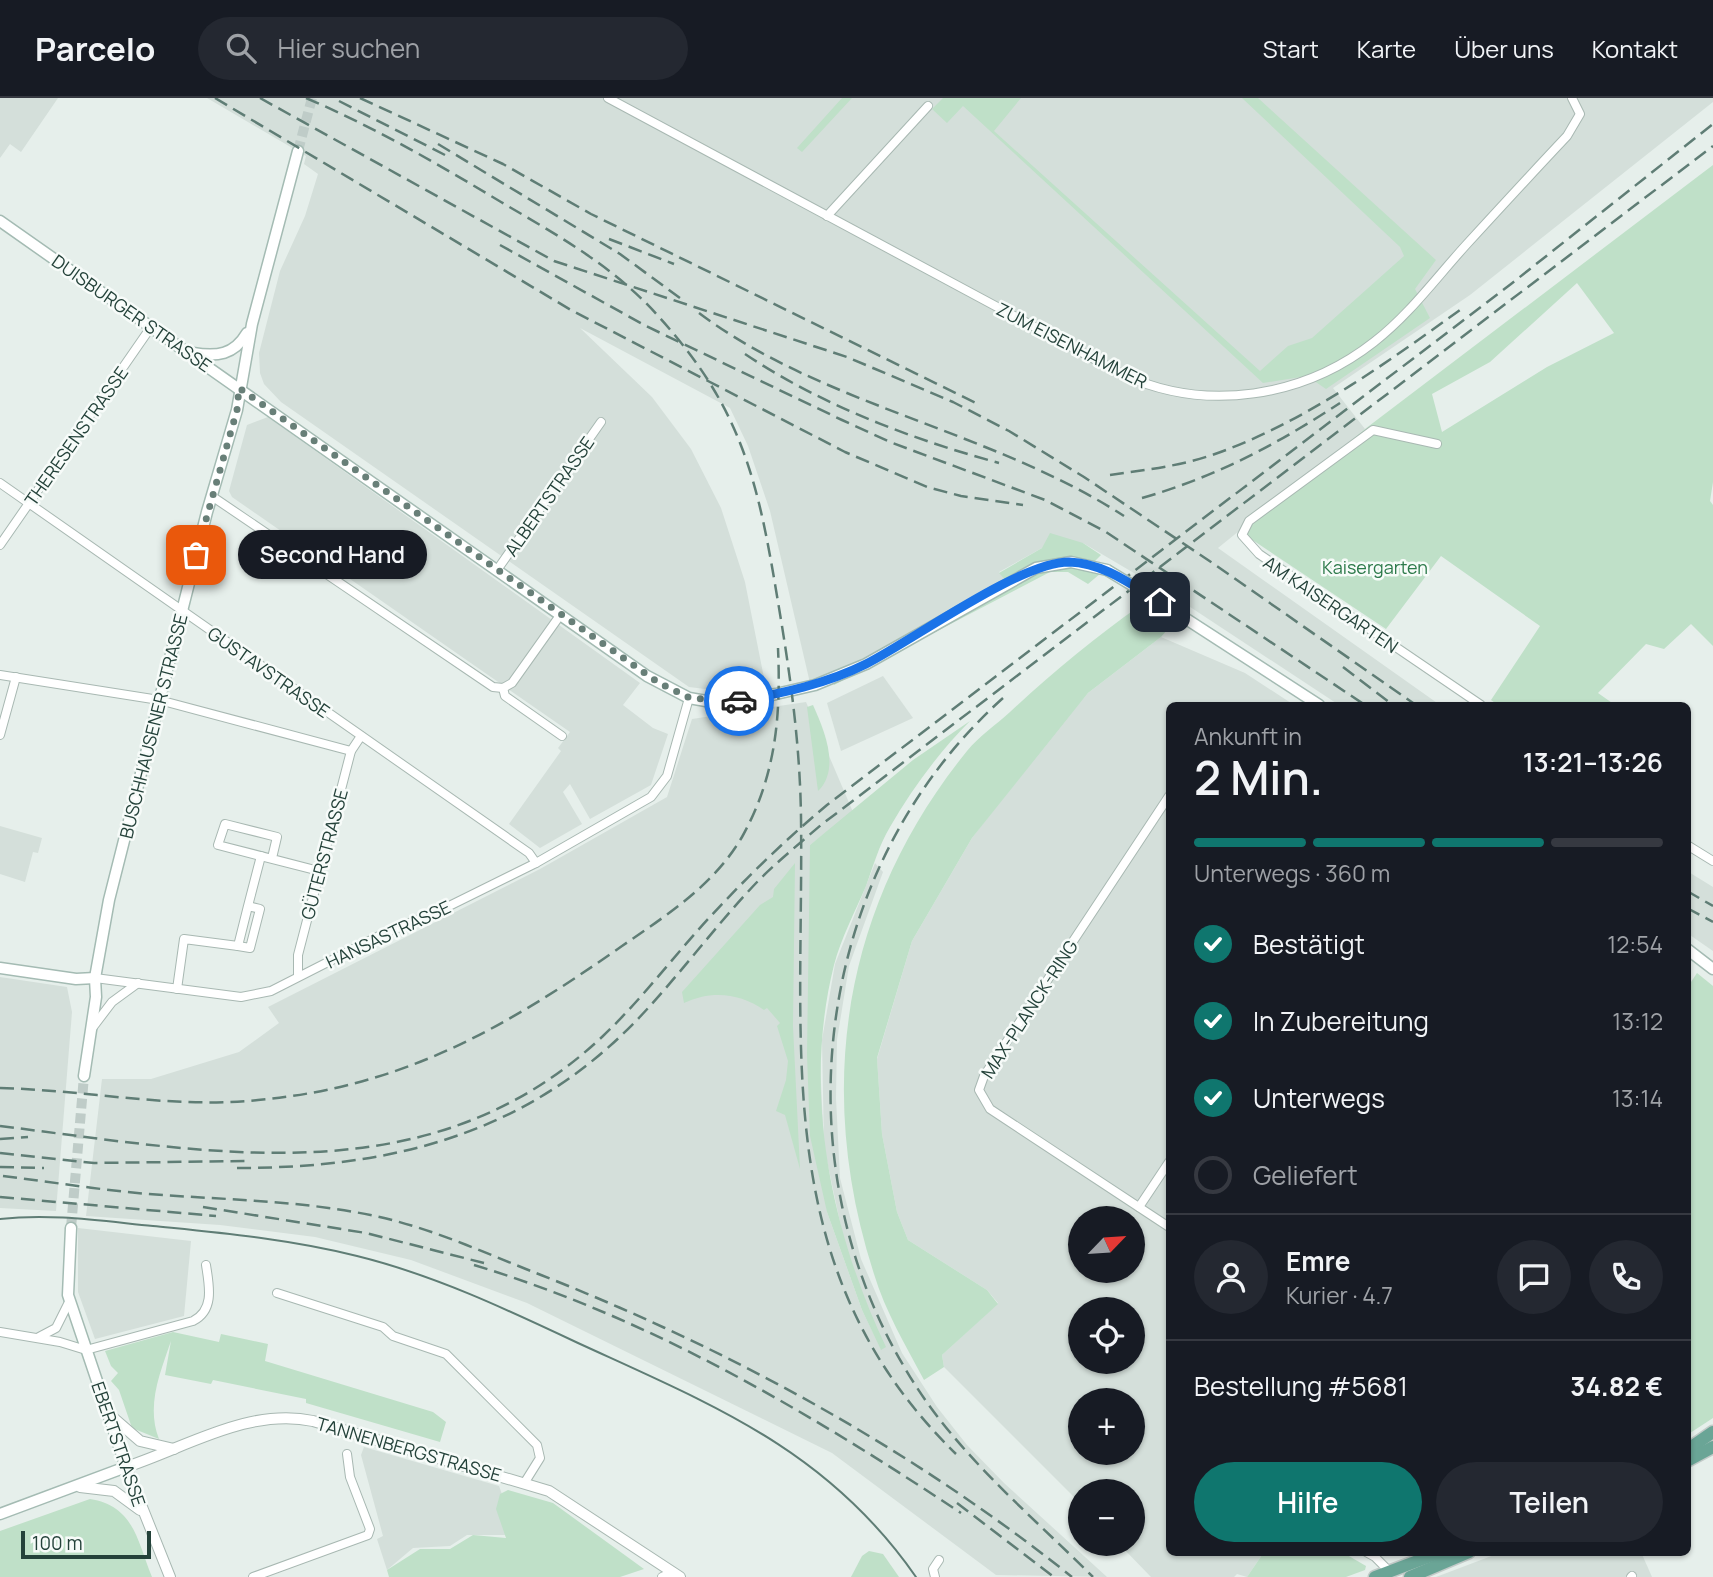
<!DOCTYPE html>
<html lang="de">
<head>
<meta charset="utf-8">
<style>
	:root { --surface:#171b24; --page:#242831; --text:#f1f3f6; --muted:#9ea1a6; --line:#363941; --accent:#0f766e }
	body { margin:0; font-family:Manrope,sans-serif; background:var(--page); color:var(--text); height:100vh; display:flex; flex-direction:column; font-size:26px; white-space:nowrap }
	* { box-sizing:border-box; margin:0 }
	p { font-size:23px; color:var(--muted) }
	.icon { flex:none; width:38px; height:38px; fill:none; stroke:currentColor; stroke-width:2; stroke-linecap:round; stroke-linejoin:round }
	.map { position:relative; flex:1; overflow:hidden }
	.side { position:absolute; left:1166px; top:604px; width:525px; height:854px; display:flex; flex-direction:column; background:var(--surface); border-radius:10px; box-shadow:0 2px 5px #0004 }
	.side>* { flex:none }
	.needle { width:46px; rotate:65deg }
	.buttons { position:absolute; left:1068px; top:1108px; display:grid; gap:14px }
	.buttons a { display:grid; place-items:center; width:77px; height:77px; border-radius:50%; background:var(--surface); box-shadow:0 2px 5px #0004; font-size:35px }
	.scale { position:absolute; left:21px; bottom:18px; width:130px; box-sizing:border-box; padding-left:7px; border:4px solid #24423a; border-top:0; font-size:19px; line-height:24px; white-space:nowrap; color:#24423a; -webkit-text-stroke:5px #f7fbf9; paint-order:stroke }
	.pin { position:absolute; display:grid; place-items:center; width:60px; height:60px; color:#fff; margin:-30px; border-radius:14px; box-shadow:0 4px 10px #0006 }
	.courier { position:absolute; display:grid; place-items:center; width:70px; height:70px; margin:-35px; border:5px solid #1a73e8; border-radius:50%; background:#fff; color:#222; box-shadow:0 2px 9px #0007 }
	.bubble { position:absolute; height:49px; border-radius:24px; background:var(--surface); box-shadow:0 2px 5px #0004; font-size:23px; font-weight:600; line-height:49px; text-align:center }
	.headline em { font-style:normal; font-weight:600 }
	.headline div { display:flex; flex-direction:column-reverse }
	.headline { display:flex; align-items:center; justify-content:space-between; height:119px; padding:0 28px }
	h1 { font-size:46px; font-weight:600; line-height:52px }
	.bar { display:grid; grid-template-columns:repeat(4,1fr); gap:10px 7px; align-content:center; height:84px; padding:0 28px }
	.bar i { height:9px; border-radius:5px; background:var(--line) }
	.bar .current { background:var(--accent) }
	.bar p { grid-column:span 4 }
	.line { display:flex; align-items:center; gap:18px; padding:0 28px; border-top:2px solid var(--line) }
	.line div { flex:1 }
	.round { display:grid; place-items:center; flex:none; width:74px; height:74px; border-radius:37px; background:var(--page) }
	ol { padding:0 28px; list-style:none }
	li { display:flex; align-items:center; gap:21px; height:77px }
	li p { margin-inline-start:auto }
	li .icon { padding:7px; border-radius:50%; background:var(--accent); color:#fff; stroke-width:4 }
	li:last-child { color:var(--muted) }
	li i { width:38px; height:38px; border:4px solid var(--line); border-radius:50% }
	.button { display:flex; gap:14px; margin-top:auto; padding:14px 28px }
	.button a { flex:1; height:80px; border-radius:42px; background:var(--accent); color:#fff; font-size:28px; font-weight:600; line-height:80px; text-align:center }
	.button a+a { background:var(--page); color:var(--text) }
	header { display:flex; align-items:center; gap:42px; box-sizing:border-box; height:98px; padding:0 35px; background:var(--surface); border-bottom:2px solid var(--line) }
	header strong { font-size:33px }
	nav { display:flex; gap:38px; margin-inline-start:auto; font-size:24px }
	.search { width:490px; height:63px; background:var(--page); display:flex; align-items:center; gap:18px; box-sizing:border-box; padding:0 24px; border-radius:38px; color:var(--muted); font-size:26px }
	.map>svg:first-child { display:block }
</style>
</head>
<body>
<header>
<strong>Parcelo</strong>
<div class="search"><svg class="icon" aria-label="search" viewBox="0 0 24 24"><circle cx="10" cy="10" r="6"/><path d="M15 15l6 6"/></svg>Hier suchen</div>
<nav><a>Start</a><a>Karte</a><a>Über uns</a><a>Kontakt</a></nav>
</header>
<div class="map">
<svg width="1713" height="1479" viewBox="0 0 1713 1479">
	<rect width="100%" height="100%" fill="#e6efeb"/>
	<!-- built -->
	<g fill="#d4dfda" fill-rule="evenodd">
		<polygon points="0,0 58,0 21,54 10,46 0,60"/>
		<polygon points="207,0 1713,0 1713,4 1470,197 1333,290 1365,331 1218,450 1440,607 1339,607 1178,501 1083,445 1042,450 999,474 1006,483 865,563 810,585 770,413 748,348 730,310 580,230 652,299 691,351 721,410 745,484 766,590 729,594 689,589 281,304 264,286 260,275 259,255 280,173 305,118 318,76 304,66 306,58"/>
		<polygon points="268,319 640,585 623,607 653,630 668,636 651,687 590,721 570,686 563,694 582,726 540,750 509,726 561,653 558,650 570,634 232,399 229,393 247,327"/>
		<path d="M 1161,539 L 1245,575 L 1294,607 L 1169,607 L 1169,1454 L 1264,1454 L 1247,1479 L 1237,1476 L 1234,1479 L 1151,1479 L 1119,1446 L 1132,1446 L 1132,1393 L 1080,1393 L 1080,1405 L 944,1269 L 942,1257 L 998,1205 L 987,1192 L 908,1142 L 897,1114 L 882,1036 L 877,961 L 912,843 L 972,740 L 1026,669 L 1088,595 ZM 1080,1120 L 1132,1120 L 1132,1172 L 1080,1172 ZM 1080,1211 L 1132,1211 L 1132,1264 L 1080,1264 ZM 1080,1302 L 1132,1302 L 1132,1354 L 1080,1354 Z"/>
		<polygon points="883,578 913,620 841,653 827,605"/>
		<polygon points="806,604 853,714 810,747 827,1114 862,1212 881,1251 885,1249 868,1213 844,1143 824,1049 822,942 835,866 875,765 883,774 849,868 837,942 836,1000 840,1080 861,1161 902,1255 937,1309 967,1347 1004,1385 1107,1479 996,1477 832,1355 527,1205 411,1162 315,1139 220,1127 86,1118 102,981 151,981 239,954 279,925 268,909 540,771 667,699 692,621"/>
		<polygon points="0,728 42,740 38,755 33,754 25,784 0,776"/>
		<polygon points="1687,773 1713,789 1713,853 1687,835"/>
		<polygon points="0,879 67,889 72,914 56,1113 0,1110"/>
		<polygon points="78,1130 191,1143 184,1218 95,1241 78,1194"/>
		<polygon points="364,1349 499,1388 517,1437 467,1437 450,1448 413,1450 387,1472 377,1441 383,1438 361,1357"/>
		<polygon points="1502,1454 1641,1454 1652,1479 1436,1479"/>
	</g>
	<!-- green -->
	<g fill="#bfe0c8" fill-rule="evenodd">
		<polygon points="842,0 852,0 802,54 797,50"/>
		<polygon points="943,0 1021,0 994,33 1260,273 1288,248 1312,240 1404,158 1400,149 1242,0 1258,0 1436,162 1415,191 1430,220 1326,291 1307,278 1263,285 963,8 947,25 932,11"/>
		<path d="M 1713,67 L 1713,384 L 1710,403 L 1713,407 L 1713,548 L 1691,526 L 1664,551 L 1646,546 L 1598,595 L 1615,607 L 1498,607 L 1491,602 L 1540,528 L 1441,458 L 1386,531 L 1239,433 L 1365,331 ZM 1577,185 L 1614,235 L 1547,269 L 1442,334 L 1432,296 L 1490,264 Z"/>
		<polygon points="1050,435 1083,445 1101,457 1094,464 1107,470 1088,486 1068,474 1050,474 834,587 832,582 1006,483 999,475 1042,450"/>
		<path d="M 1141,507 L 1173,525 L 1161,539 L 1088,595 L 972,740 L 912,843 L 877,960 L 882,1036 L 897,1114 L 908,1142 L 987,1192 L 998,1206 L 942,1257 L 944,1269 L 924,1282 C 906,1248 885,1213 874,1176 C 814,990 843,806 967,653 C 979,638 996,627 1010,614 C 1052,575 1094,540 1141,507 Z"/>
		<path d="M 813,607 C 824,632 841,671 818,693 L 807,609 Z"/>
		<path d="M 970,623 C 939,654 912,691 890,729 C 879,747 873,769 866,788 C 855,814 841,840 834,867 C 802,994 831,1133 886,1249 L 881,1252 L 862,1212 L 827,1114 L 810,1038 L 807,957 L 810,747 L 913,662 Z"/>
		<path d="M 795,765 L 793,928 L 800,1071 L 785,1017 L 776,1013 L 786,982 L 788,963 L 777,928 L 780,925 L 767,910 L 764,912 C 740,895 711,892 684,905 L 682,894 L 760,807 L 773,799 L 774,791 Z"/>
		<polygon points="1697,875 1713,888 1713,1320 1687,1337 1687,890"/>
		<path d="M 173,1234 L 219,1244 L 221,1236 L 268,1246 L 265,1263 L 433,1314 L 446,1324 L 440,1344 L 306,1305 L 306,1301 L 213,1282 L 211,1286 L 165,1277 L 171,1243 C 160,1275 146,1308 159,1341 L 132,1330 L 119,1292 L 111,1283 L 118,1275 L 111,1268 L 105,1253 Z"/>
		<polygon points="508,1392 553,1405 644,1471 620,1479 389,1479 387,1472 420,1451 450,1451 473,1437 506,1440 496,1411 500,1396"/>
		<path d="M 90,1401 C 134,1408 137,1442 152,1479 L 0,1479 L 0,1433 Z"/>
		<polygon points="869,1453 883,1456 899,1479 851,1479 862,1458"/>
		<polygon points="1264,1454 1342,1454 1366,1468 1365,1472 1346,1479 1247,1479"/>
	</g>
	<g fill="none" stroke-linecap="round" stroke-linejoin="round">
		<!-- secondary-tunnel -->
		<g stroke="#bfccc8" stroke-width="10" stroke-dasharray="10 5" stroke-linecap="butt">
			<polyline points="298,53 312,0"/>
			<polyline points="71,1130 84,978"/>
		</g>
		<!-- minor casing -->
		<g stroke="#a8b8b2" stroke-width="10">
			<g id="minor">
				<path d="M 608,0 L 1124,277 C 1207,315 1304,299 1374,244 C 1409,217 1436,180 1466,147 C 1499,111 1533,74 1567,38 L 1580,16 L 1572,0"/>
				<polyline points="827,118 928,8"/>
				<polyline points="1437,346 1373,332 1249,423 1242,437 1259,456 1481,607"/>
				<polyline points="0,385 529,755 536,765"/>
				<polyline points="213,399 493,589 503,590 512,585 561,516"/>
				<polyline points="0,447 151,229"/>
				<polyline points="497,472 601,324"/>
				<polyline points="0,577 159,602 351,653"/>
				<polyline points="503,590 505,598 562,638"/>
				<polyline points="0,637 16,579"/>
				<polyline points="1169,698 984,978 979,992 990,1011 1169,1129"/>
				<polyline points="1687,747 1713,763"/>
				<polyline points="272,760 277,739 225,726 218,747 319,773"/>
				<polyline points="248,808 238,848 250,850 260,811 248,808 261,758"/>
				<polyline points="298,878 298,857 351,653 361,638"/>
				<polyline points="95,880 241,899 271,893 385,835 437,814 536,765 651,699 667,678 689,600"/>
				<polyline points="177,891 184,841 238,848"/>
				<polyline points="93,929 112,904 138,885"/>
				<polyline points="1139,1109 1169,1064"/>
				<polyline points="277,1195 383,1229 393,1238 446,1256 537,1347 540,1360 525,1384"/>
				<path d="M 0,1234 L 60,1244 L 86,1252 L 193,1223 C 215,1212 209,1187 206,1167"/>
				<polyline points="39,1239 56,1230 69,1204"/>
				<polyline points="1366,1454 1375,1459 1390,1474"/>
				<polyline points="253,1479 368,1437 370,1431 350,1379 347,1356"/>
				<polyline points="662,1479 673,1474"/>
				<polyline points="935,1479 933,1471 939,1462"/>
				<polyline points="1631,1479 1632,1478"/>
			</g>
		</g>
		<!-- tertiary casing -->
		<g stroke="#a8b8b2" stroke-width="12">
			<g id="tertiary">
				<polyline points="110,1317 140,1343 174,1351"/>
				<polyline points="80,1389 114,1393 140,1412"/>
				<path d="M 170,1479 L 126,1369 C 185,1350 249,1309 313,1323 L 549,1393 L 680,1479"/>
			</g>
		</g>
		<!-- secondary casing -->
		<g stroke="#a4bbb3" stroke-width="13">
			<g id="secondary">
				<polyline points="0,123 647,578 689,600 706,603 740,603 776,596 815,587 866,566 1036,470 1071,464 1107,472"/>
				<path d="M 193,255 C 217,259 234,257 247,235"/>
				<polyline points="1160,504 1319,607"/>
				<polyline points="1687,851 1713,871"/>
				<polyline points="0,870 76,881 95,880"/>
				<polyline points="84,978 96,899 95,880 109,802 207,414 237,312 252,226 298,53"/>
				<polyline points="0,1416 126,1369 68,1197 71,1130"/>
			</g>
		</g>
		<!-- primary casing -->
		<g stroke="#c2cac8" stroke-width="15">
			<g id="primary">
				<polyline points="1687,1352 1713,1334"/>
				<polyline points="1687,1363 1713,1349"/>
				<polyline points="1375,1479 1441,1454"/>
				<polyline points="1410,1479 1469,1454"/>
			</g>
		</g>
		<!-- minor -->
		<use href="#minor" stroke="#fff" stroke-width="8"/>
		<!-- tertiary -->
		<use href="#tertiary" stroke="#fff" stroke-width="10"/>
		<!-- secondary -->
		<use href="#secondary" stroke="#fff" stroke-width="10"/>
		<!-- primary -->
		<use href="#primary" stroke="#6aa596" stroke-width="12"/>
		<!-- tram -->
		<path stroke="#5f7d75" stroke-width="2" d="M 0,1121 C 51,1115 102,1123 153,1128 C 221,1135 290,1141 357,1158 C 434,1177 506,1211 578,1245 C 713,1307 828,1352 916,1479"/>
		<!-- rail -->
		<g stroke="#5f7d75" stroke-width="2.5" stroke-dasharray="14 7" stroke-linecap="butt">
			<polyline points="215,0 571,212 845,354 927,389 961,398 1023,407"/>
			<polyline points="260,0 554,163 847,259 953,304 1009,333 1084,379 1211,464 1416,607"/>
			<path d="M 306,0 C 374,29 438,66 501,104 C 557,137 615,169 659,219 C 739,307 757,378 776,492 C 789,568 800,642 801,719 C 804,956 769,1173 956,1356"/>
			<polyline points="360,0 503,66 591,116 978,306"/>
			<polyline points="339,3 445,57"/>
			<polyline points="438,46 620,156 680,200"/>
			<polyline points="609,141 674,166"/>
			<polyline points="500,147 646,228 842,322 890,344 1045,402 1106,434 1365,607"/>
			<path d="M 699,215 C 823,308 991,332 1124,418"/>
			<path d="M 745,256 C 821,307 911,341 999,365"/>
			<path d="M 1110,377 C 1145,372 1181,368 1215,356 C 1303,325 1385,266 1460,212"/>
			<path d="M 1142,400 C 1215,379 1276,347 1340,305"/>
			<polyline points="1343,569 1393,607"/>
			<path d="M 1003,600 C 816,768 777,1057 906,1272 C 954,1354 1027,1413 1093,1479"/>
			<polyline points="1687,793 1713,808"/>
			<polyline points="1687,810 1713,824"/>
			<path d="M 0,990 C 86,992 172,1011 258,1002 C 403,989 505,930 622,848 C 667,817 714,787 742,739 C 776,678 781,618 778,550"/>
			<path d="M 0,1028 C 212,1054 430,1101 603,938 C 642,901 673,859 709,820 C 746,780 785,742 827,707 L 1511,186 L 1713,26"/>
			<polyline points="0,1041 28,1039"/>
			<polyline points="0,1055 94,1065 246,1063"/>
			<polyline points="0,1069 44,1070"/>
			<path d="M 237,1070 C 391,1070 525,1037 636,923 C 679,878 715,828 758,783 C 778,763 800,745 821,727 L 1713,48"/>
			<path d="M 3,1078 C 52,1084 100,1092 149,1096 C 225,1102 300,1102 375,1118 C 432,1130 487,1156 541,1177 C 731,1252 912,1351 1072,1479"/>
			<polyline points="0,1099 216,1118"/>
			<polyline points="203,1109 366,1135 484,1165"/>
			<path d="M 474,1167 C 652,1221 807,1313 961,1415"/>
			<polyline points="957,1405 1054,1479"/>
		</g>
		<!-- secondary-bridge casing -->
		<g stroke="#a4bbb3" stroke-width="13" stroke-linecap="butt">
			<polyline id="secondary-bridge" points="1107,472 1160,504"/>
		</g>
		<!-- secondary-bridge -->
		<use href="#secondary-bridge" stroke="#fff" stroke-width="10"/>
	</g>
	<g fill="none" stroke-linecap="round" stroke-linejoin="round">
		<!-- done -->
		<polyline stroke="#687f78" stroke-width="7" stroke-dasharray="0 12.6" points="196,457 237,312 239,290 659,585 690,600 739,603"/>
		<!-- route -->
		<path stroke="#1a73e8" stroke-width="9" d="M 739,603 C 783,595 826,586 866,566 C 915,541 1020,464 1069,464 C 1104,465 1132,487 1160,504"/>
	</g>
	<g text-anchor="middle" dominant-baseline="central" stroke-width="5" stroke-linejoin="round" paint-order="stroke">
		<!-- street labels -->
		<g font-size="18" fill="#24423a" stroke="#f7fbf9">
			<text transform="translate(132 215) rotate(35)">DUISBURGER STRASSE</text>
			<text transform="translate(1072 247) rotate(27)">ZUM EISENHAMMER</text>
			<text transform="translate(76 338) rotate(-55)">THERESENSTRASSE</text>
			<text transform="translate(549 398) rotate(-55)">ALBERTSTRASSE</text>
			<text transform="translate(1331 506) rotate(34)">AM KAISERGARTEN</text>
			<text transform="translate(269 574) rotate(35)">GUSTAVSTRASSE</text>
			<text transform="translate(153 628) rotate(-76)">BUSCHHAUSENER STRASSE</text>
			<text transform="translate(324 756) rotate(-75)">GÜTERSTRASSE</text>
			<text transform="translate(388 836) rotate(-25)">HANSASTRASSE</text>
			<text transform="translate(1029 911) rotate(-57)">MAX-PLANCK-RING</text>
			<text transform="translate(119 1346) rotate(71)">EBERTSTRASSE</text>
			<text transform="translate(409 1351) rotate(16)">TANNENBERGSTRASSE</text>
		</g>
		<!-- park labels -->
		<g font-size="18" fill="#2d7a4b" stroke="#f7fbf9">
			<text x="1375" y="469">Kaisergarten</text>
		</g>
	</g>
</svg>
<div class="buttons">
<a><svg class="needle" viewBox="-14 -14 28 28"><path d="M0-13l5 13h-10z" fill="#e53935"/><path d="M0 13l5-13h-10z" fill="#9ea1a6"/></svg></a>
<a><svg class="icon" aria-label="locate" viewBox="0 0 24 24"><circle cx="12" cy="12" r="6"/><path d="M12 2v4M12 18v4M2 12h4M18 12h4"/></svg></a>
<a>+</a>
<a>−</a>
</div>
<div class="scale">100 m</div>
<div class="pin" style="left:196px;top:457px;background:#ea580c"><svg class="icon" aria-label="bag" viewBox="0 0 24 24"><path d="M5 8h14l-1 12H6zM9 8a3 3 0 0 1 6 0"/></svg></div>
<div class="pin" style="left:1160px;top:504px;background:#1f2937"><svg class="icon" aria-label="home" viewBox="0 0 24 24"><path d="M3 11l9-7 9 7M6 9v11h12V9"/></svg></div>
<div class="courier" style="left:739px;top:603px"><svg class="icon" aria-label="car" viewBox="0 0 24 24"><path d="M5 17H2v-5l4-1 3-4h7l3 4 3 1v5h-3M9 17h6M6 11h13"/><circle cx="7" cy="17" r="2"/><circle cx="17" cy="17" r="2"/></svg></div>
<div class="bubble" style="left:238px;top:432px;width:189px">Second Hand</div>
<section class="side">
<div class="headline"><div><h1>2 Min.</h1><p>Ankunft in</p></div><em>13:21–13:26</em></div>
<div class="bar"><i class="current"></i><i class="current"></i><i class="current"></i><i></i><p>Unterwegs · 360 m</p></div>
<ol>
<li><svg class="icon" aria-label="check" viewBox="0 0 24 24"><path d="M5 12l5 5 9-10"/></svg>Bestätigt<p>12:54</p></li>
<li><svg class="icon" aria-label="check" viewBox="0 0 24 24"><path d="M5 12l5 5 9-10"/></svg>In Zubereitung<p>13:12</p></li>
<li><svg class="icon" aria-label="check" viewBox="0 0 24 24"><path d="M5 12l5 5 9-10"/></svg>Unterwegs<p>13:14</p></li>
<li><i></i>Geliefert</li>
</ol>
<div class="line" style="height:126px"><a class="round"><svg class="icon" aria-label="person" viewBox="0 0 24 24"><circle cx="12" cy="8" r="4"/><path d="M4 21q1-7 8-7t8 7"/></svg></a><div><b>Emre</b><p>Kurier · 4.7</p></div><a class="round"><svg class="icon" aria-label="chat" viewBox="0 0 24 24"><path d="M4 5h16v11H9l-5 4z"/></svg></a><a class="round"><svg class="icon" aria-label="phone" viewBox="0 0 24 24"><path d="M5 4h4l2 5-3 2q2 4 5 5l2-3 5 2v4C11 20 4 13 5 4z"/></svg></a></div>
<div class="line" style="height:91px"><div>Bestellung #5681</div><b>34.82 €</b></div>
<div class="button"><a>Hilfe</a><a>Teilen</a></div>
</section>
</div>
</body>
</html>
